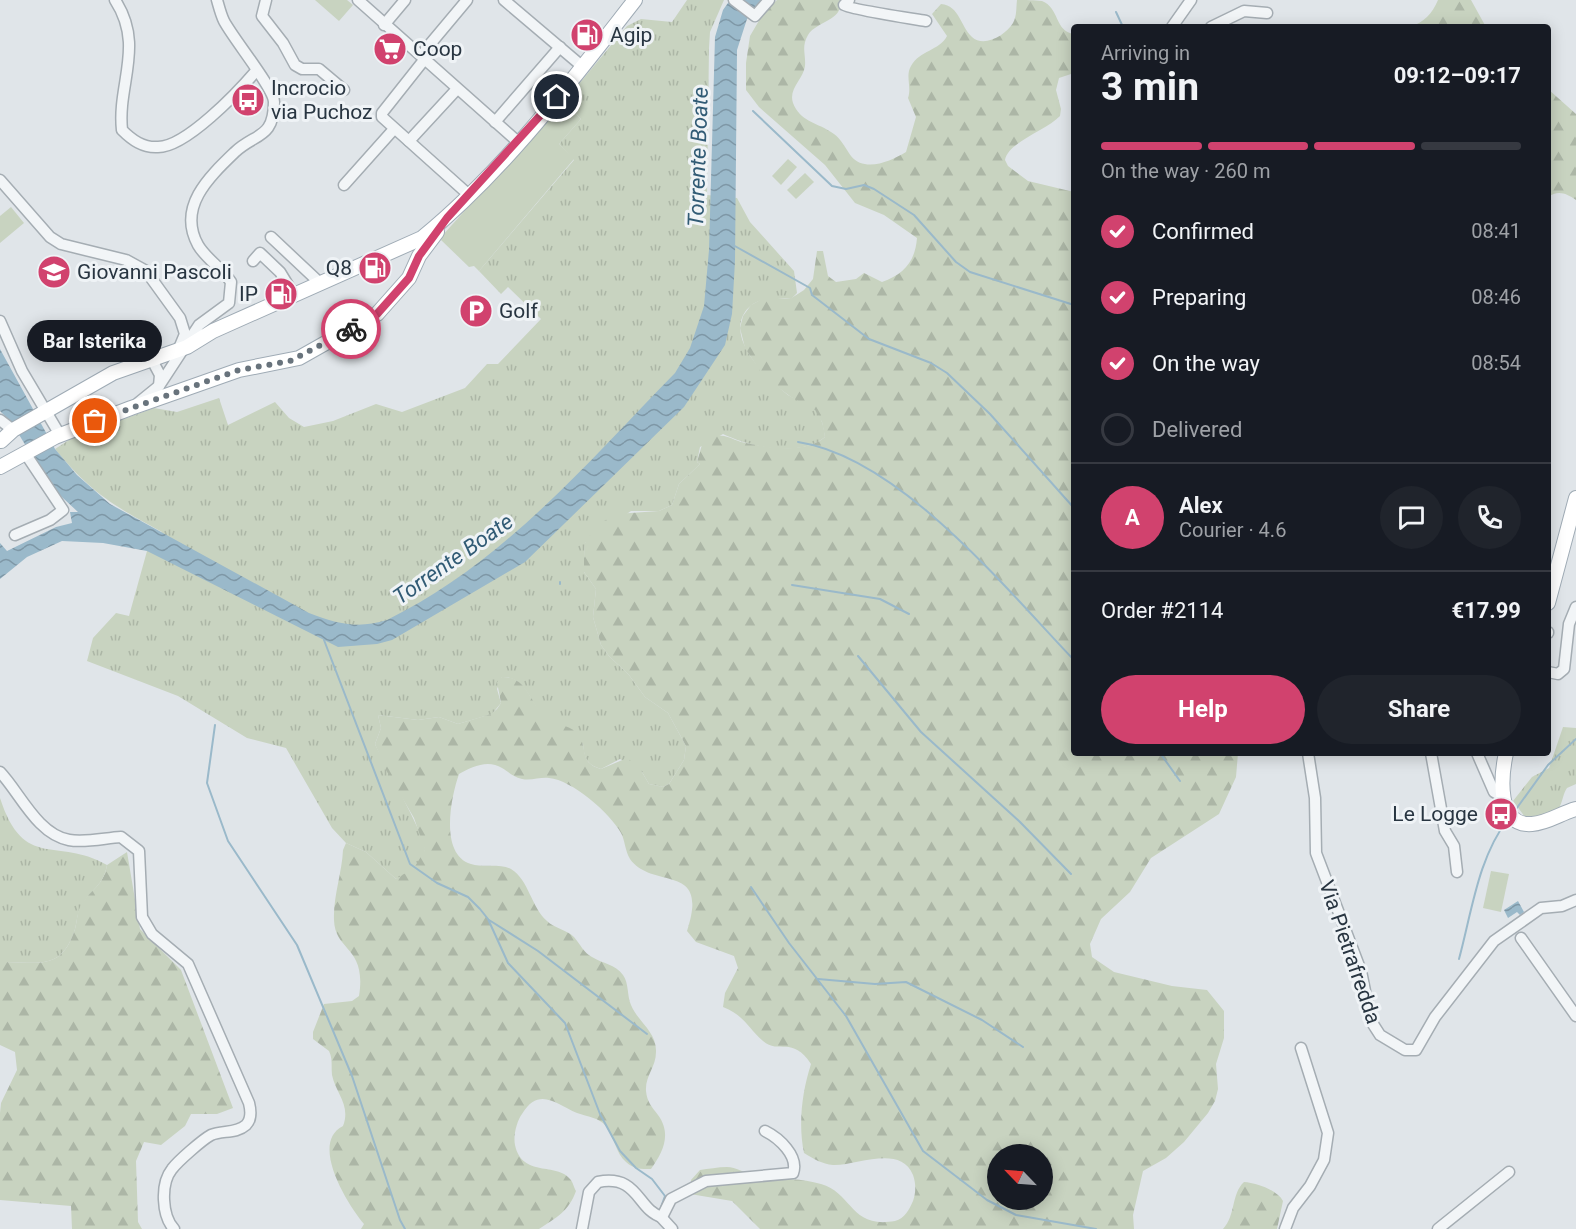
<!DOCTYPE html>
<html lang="en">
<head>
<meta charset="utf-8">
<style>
	:root { --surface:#171b24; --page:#20242c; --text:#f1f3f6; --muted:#9ea1a6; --line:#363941; --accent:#d1426e }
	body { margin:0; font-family:Roboto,sans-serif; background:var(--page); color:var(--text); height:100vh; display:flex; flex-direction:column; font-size:22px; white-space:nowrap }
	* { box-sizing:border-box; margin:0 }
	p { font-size:20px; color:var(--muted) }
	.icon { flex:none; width:33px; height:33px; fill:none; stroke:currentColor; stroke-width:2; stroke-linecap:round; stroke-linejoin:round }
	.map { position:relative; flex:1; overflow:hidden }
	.details { position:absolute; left:1071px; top:24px; width:480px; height:732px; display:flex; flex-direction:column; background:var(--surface); border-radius:6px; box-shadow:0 3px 15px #0003 }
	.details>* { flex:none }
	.needle { width:39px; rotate:295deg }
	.controls { position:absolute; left:987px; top:1144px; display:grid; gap:12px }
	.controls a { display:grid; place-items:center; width:66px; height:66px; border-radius:50%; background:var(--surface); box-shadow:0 3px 15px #0003; font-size:30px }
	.pin { position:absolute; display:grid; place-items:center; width:51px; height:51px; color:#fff; margin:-26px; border:3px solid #fff; border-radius:50%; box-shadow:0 2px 6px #0007 }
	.courier { position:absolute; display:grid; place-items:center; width:60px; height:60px; margin:-30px; border:4px solid #d1426e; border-radius:50%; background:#fff; color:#222; box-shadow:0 2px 8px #0007 }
	.bubble { position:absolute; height:42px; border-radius:21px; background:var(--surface); box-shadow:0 3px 15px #0003; font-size:20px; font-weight:700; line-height:42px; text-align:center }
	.head em { font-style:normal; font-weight:700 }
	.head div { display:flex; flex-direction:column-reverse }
	.head { display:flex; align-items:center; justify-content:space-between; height:102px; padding:0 30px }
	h1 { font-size:39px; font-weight:700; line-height:45px }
	.bar { display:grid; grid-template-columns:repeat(4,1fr); gap:9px 6px; align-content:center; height:72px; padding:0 30px }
	.bar i { height:8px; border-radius:4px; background:var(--line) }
	.bar .current { background:var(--accent) }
	.bar p { grid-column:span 4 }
	.line { display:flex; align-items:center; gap:15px; padding:0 30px; border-top:2px solid var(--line) }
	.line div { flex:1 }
	.round { display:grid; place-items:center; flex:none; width:63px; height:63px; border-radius:32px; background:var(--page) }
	ol { padding:0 30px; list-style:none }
	li { display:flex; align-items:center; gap:18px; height:66px }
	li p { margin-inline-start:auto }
	li .icon { padding:6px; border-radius:50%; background:var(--accent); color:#fff; stroke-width:4 }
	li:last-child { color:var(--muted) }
	li i { width:33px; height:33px; border:3px solid var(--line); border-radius:50% }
	.button { display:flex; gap:12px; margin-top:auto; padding:12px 30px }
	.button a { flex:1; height:69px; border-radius:36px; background:var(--accent); color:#fff; font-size:24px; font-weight:700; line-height:69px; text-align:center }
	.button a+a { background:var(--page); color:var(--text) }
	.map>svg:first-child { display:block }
</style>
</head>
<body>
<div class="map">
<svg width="1576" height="1229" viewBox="0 0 1576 1229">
	<defs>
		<pattern id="grass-tufts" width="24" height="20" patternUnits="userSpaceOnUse" patternTransform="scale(1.5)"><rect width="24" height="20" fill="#c8d3c0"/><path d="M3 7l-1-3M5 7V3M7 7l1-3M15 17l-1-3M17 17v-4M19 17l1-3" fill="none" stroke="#acb6a6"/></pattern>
		<pattern id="forest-firs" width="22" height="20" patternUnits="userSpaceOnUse" patternTransform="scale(1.5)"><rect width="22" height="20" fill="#c8d3c0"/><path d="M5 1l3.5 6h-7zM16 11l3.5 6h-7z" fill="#acb6a6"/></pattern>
		<pattern id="water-waves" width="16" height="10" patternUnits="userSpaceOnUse" patternTransform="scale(1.5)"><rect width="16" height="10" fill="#9ab9ca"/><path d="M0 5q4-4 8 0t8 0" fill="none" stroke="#7e97a6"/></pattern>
	</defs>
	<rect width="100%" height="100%" fill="#e0e5e9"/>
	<!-- grass -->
	<g fill="url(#grass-tufts)">
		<path d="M 687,0 L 724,0 L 710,32 L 709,48 L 707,195 L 737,198 L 750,222 L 794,271 L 797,293 L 791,299 C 774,297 755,297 745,312 C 726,340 768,380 788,395 C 797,401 809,402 816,411 C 822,418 824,428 825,437 C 800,458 750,447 723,434 L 700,447 L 697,462 L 700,464 L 679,484 L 672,505 L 659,511 L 631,511 L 585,543 L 584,572 L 596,589 L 593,617 L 601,645 L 609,656 L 629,675 L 645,697 L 668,713 L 686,746 L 684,760 L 669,784 L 663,787 L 649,784 L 642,772 L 620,759 L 601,769 C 587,765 584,758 583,744 C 570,735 555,727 544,717 C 530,703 526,676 502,677 L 497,689 L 501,703 L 492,714 L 458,724 L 439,717 L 418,720 L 378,715 L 381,728 L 375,744 C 383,762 427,839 425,850 C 423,864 408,875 396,879 L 366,852 L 346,843 L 332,828 L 286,748 L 247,738 L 178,696 L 87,661 L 93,638 L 116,613 L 129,616 L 147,551 L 162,532 C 114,506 90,492 55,449 L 72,438 L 154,408 L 177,412 L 219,398 L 228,425 L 275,402 L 289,418 L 304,427 L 333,421 L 376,404 L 402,412 L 465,388 L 487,364 L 498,364 L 541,319 L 508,287 L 501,294 L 479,271 L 574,160 L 559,144 L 581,119 L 564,102 L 627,26 L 641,19 L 672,22 Z"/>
		<path d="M 1563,727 L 1576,728 L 1576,784 L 1567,788 C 1563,794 1563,800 1560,806 C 1554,820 1537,817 1525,817 L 1513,801 L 1532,777 L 1549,768 Z"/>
		<path d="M 0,798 C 24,872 57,836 107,865 C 103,887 91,888 81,907 C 77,913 77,922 75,929 C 61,973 37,961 0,962 Z"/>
	</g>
	<!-- forest -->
	<g fill="url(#forest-firs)" fill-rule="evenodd">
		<path d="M 777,0 L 841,0 C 842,22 818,20 808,35 C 801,47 806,54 805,66 C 803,81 784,91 796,109 C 805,123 821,124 834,134 C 841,139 846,149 851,156 C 865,173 891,161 906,152 L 916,117 L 908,98 C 912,87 905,76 911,66 C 920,50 939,51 947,36 L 932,14 L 941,4 C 960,6 960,26 972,37 C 984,48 1006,35 1013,23 C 1017,16 1016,8 1017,0 C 1025,0 1035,0 1042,1 C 1060,8 1054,31 1074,34 L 1074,73 L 1059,78 L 1056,90 L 1061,109 L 1060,116 C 1047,130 1008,142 1005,160 L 1008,166 L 1028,181 L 1074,192 L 1074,753 L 1238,753 L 1236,777 L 1219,814 L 1151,858 L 1130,892 L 1101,919 L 1090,944 L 1092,957 L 1114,972 L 1172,986 L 1207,990 L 1224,1011 L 1224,1038 L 1216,1064 L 1218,1089 L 1215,1101 L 1208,1113 L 1184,1142 L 1166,1158 L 1143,1171 L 1133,1215 L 1134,1229 L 760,1229 L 732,1201 L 690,1194 L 691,1180 L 700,1170 C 708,1169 718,1167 727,1167 C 736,1167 744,1173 753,1175 C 775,1180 799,1177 821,1184 C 853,1193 850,1229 895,1221 C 905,1218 909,1210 913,1201 C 916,1192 916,1184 913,1175 C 900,1144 857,1166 833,1165 C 822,1164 814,1159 804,1153 C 798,1124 802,1092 811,1064 C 792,1035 779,1055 763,1041 C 747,1027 745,1016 723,1007 L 725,993 L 738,968 L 734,956 L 696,942 L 687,931 C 710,861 653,891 630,859 C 625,851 625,840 621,833 C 610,813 572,780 549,778 C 540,777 531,781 522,779 C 513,777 509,772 502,768 C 488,759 471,767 459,774 C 451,797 439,854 471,864 C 483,868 500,863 511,869 C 529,880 531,907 547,921 C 554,928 567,930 574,937 C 580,944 584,953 592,957 C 603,964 615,964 623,975 C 629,983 627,996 631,1005 C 638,1022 657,1032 656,1052 C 656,1067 645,1076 646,1091 C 647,1102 652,1107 658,1115 C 672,1134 663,1152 651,1169 C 641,1169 633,1169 626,1162 C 616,1154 614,1136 606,1126 C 598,1117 588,1117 577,1113 C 556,1104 539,1086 522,1114 C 517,1121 513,1135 515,1145 C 522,1178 557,1162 570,1179 C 573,1182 574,1188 576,1191 C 569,1211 556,1218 539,1229 L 361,1229 L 364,1224 C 348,1205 309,1143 343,1126 C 351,1105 336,1094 332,1075 C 331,1066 333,1059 329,1051 L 313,1039 L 313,1032 L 324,1004 L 352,1001 L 359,996 C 367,946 335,952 334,920 C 333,897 342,873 343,850 L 346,843 L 366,852 L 396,879 L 414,868 L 425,850 L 414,818 L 386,770 L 375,744 L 381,728 L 378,715 L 418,720 L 439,717 L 458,724 L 491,714 L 497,709 L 501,703 L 497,682 L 502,677 C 526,676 530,702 544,716 C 553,725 568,724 577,733 C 589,747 578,763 601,769 L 627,758 L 639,767 L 649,784 L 663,787 L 669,784 L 684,760 L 686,746 L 668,713 L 645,697 L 629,675 L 609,656 L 601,645 L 593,617 L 596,589 L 584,572 L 584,558 L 585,543 L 597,525 L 616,514 L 659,511 L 672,505 L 679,484 L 700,464 L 697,462 L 703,441 L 709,437 C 723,433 729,438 741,442 C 766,447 804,455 825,437 L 822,422 L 815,410 L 791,397 L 764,377 L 745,348 L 740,328 L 743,316 L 751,305 L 766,297 L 790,299 L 804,290 L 813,279 L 817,251 L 823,251 L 828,276 L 836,282 L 856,279 L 864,273 L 882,282 C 904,274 915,262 917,238 L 884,215 L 855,203 L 825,165 L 759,107 L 746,90 L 746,63 L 750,36 L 764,12 ZM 998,1155 L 1042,1155 L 1042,1200 L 998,1200 Z"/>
		<path d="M 1438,0 L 1471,0 L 1486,27 L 1410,27 C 1424,22 1432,14 1438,0 Z"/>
		<path d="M 1548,89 L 1576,114 L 1576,200 C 1566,193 1558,190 1548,197 Z"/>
		<path d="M 127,852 L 140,929 L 181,970 L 233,1108 L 217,1114 L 191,1114 L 185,1126 L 161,1145 L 144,1142 L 136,1161 L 138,1222 L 142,1229 L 72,1229 L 71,1206 L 0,1200 L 0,1113 L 1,1103 L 17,1070 L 15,1052 L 0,1045 L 0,962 C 37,961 61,973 75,929 C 77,922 77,913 80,907 C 91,888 103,887 107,865 Z"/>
		<path d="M 1244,1182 C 1257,1183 1277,1190 1283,1201 L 1277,1229 L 1223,1229 C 1236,1215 1231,1194 1244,1182 Z"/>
	</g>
	<!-- park -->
	<g fill="#c8d3c0">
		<polygon points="315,0 347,0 353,5 339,21"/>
		<polygon points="563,101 581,119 559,144 574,159 479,271 474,266 469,267 441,240 442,236"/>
		<polygon points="788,159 797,167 781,185 772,176"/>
		<polygon points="805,173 814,182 796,199 787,190"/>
		<polygon points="11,207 24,223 0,243 0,216"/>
		<polygon points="1491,871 1509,874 1501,912 1483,908"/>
	</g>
	<!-- water -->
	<g fill="url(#water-waves)">
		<path d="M 730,0 L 763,0 L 747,19 L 737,50 L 735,261 L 732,314 L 725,345 L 684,407 L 525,562 L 392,640 L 377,644 L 338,647 L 147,551 L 103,543 L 62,541 L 27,557 L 0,579 L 0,543 L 7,551 L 56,527 L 72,523 L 70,512 L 78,512 L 50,486 L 12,423 L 0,411 L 0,349 L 55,449 L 77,475 L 110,504 L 309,613 C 337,624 358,629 387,620 C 502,564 587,463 675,373 L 690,348 L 704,306 L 709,250 L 715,37 L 723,10 Z"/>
		<polygon points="1518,901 1524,912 1520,915 1517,912 1508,918 1504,910"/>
	</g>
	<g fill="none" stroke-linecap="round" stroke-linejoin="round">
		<!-- stream -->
		<g stroke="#9ab9ca" stroke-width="2">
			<polyline points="1116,12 1123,27"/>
			<polyline points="753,111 832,186 846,189 864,185 874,189 914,215 956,262 970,272 1074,305"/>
			<polyline points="733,245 810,288 812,295 869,339 931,363 947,373 990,414 1074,508"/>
			<path d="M 798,442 C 899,457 1006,589 1074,660"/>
			<polyline points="560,584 560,582"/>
			<polyline points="792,585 880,599 909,614"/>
			<polyline points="324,640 410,864 437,883 468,897 480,909 488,919 508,963 565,1023 600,1114 620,1151 636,1168 652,1179 665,1196 661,1207"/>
			<polyline points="858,656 921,732 1019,821 1071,874"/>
			<polyline points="215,725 207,783 228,841 297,945 352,1076 400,1220 405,1229"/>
			<polyline points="1160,753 1180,781"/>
			<polyline points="1514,812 1548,765 1576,739"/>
			<polyline points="751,887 789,943 846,1016 923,1151 987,1200 1016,1215 1096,1229"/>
			<polyline points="489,920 538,951 647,1034"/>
			<path d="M 1459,959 C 1472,911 1478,858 1508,819"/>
			<polyline points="818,979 875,984 906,982 982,1020 1023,1047"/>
		</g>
		<!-- minor casing -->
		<g stroke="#a5adb3" stroke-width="13">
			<g id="minor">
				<path d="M 115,0 C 145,46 117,84 122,130 C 132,140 143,148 158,147 C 186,147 238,92 256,71"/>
				<polyline points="266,0 262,16 283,43 295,65 302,69 319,69 344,90"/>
				<polyline points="358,0 518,142"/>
				<polyline points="467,0 426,49 424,60 382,113 382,117 469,195"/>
				<polyline points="504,0 583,67"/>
				<polyline points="734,0 755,16 769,0"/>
				<path d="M 849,0 L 844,5 C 848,9 914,19 926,21"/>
				<polyline points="384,25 405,0"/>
				<polyline points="1172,27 1191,0"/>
				<polyline points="1211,27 1244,11 1267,13"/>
				<polyline points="495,122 560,47"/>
				<polyline points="409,141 457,89"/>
				<polyline points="0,180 50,237 61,244 126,260 146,271 180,318 185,334 180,346"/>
				<polyline points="344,185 394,129"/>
				<polyline points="271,237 321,284"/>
				<polyline points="253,261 260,253 280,272 294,295"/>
				<polyline points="0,321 22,371 60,435"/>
				<polyline points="152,360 160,375 159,386"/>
				<path d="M 138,403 L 159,386 L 199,325 L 229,303 L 231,282 C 222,268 206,259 198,245 C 177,207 209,177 235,152 C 255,133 274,139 274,102 C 274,88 234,40 224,21 C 221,15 219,7 217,0"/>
				<polyline points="0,420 13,430"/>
				<polyline points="15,535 50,520 63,510 25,453"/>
				<polyline points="1548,632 1548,633"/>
				<polyline points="1548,672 1558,674 1564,669 1569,624 1576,607"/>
				<polyline points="1308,753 1315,798 1316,853 1361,971 1371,1021 1380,1035 1405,1050 1416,1050 1435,1017 1494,941 1541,908 1562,906 1576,900"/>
				<polyline points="1431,753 1445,831 1454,846 1457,872"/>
				<polyline points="1477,753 1494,792 1503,797"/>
				<path d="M 0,772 C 20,793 37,834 69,840 C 85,843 105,838 121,837 L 139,851 L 142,917 L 152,934 L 188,964 L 249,1103 C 251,1111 252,1119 246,1125 C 236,1134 222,1130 211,1135 C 202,1140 178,1161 172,1169 C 160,1184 162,1216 174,1229"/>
				<polyline points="1521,938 1576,1016"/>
				<polyline points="661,1217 672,1229"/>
				<path d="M 582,1229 L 589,1192 L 598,1182 C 639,1174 637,1210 662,1217 L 671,1199 L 706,1181 L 793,1173 C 799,1156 779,1138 765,1131"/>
				<polyline points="1285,1229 1293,1208 1310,1186 1324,1160 1328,1133 1301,1048"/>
				<polyline points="1438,1229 1509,1172"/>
			</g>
		</g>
		<!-- major casing -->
		<g stroke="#9fabb5" stroke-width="16">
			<g id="major">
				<path d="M 1,441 L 13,430 L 113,373 L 187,347 L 213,331 L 422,238 C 504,171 570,83 635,0"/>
				<polyline points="0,467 55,437 131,408 239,370 299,358 377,314 409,278 419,256 437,232"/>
				<polyline points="1548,603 1576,498"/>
				<path d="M 1506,753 C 1501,776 1496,827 1532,824 C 1548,823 1561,813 1576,809"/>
			</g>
		</g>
		<!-- minor -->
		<use href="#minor" stroke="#f2f5f7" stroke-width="10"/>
		<!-- major -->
		<use href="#major" stroke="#fff" stroke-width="14"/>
	</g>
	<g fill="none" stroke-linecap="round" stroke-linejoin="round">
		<!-- done -->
		<polyline stroke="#68737c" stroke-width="6" stroke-dasharray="0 10.8" points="95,421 239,370 290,361 351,329"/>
		<!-- route -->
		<polyline stroke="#d1426e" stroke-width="8" points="351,329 377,314 409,278 419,256 447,218 557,97"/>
	</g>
	<!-- icons -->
	<defs>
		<g id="fuel-disc" transform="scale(1.725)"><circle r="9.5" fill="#d1426e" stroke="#eff3f6"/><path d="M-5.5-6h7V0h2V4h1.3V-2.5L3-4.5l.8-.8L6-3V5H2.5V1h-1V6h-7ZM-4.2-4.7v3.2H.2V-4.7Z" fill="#fff"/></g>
		<g id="supermarket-disc" transform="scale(1.725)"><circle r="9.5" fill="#d1426e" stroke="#eff3f6"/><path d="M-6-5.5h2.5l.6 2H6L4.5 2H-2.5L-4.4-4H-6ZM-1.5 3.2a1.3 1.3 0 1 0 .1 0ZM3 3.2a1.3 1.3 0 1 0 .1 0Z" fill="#fff"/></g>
		<g id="bus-disc" transform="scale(1.725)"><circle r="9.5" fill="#d1426e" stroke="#eff3f6"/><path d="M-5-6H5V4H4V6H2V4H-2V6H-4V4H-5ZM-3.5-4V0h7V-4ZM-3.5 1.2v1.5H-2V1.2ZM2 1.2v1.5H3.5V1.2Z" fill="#fff"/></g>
		<g id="school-disc" transform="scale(1.725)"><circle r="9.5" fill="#d1426e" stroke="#eff3f6"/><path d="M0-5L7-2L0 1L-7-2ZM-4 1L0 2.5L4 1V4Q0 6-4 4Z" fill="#fff"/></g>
		<g id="parking-disc" transform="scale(1.725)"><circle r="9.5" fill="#d1426e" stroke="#eff3f6"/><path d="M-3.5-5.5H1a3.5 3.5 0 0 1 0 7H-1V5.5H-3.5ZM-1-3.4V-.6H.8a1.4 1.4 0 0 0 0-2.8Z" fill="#fff"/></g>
	</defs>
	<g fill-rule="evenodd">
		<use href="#fuel-disc" x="587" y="35"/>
		<use href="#supermarket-disc" x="390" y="49"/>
		<use href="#bus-disc" x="248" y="100"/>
		<use href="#fuel-disc" x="375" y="268"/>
		<use href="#school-disc" x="54" y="272"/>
		<use href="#fuel-disc" x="281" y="294"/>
		<use href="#parking-disc" x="476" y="311"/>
		<use href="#bus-disc" x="1501" y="814"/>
	</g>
	<g text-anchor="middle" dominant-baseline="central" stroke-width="6" stroke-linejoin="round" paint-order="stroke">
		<!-- poi labels -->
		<g font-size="21" fill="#283541" stroke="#eff3f6" text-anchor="start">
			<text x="610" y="35">Agip</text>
			<text x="413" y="49">Coop</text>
			<text x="271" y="88">Incrocio<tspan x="271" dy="24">via Puchoz</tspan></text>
			<text x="352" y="268" text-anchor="end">Q8</text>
			<text x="77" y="272">Giovanni Pascoli</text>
			<text x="258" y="294" text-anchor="end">IP</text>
			<text x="499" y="311">Golf</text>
			<text x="1478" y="814" text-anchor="end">Le Logge</text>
		</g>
		<!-- street labels -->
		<g font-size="21" fill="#283541" stroke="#eff3f6">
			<text transform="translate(1350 952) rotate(71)">Via Pietrafredda</text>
		</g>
		<!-- water labels -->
		<g font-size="22" font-style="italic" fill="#315b75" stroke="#eff3f6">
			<text transform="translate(698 157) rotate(-88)">Torrente Boate</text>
			<text transform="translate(453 559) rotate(-35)">Torrente Boate</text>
		</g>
	</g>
</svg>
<div class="controls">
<a><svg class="needle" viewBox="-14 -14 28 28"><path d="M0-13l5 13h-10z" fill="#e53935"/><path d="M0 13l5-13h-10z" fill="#9ea1a6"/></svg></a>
</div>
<div class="pin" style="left:95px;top:421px;background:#ea580c"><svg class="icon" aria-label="bag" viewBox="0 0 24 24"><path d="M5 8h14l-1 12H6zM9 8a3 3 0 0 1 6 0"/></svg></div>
<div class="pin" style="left:557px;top:97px;background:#1f2937"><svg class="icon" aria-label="home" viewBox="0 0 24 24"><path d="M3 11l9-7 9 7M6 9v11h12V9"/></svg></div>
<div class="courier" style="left:351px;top:329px"><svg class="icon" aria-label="bike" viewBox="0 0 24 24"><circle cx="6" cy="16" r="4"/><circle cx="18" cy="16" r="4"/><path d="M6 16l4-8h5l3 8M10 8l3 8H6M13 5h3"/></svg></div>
<div class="bubble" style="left:27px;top:320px;width:135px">Bar Isterika</div>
<section class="details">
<div class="head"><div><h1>3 min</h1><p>Arriving in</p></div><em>09:12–09:17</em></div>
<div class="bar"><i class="current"></i><i class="current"></i><i class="current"></i><i></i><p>On the way · 260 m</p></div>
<ol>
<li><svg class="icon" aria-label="check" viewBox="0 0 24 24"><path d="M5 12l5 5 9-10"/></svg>Confirmed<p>08:41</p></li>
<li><svg class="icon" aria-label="check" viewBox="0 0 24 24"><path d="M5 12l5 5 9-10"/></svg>Preparing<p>08:46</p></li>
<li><svg class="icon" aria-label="check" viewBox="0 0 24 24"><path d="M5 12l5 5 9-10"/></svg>On the way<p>08:54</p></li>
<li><i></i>Delivered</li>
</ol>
<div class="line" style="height:108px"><b class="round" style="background:var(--accent);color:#fff">A</b><div><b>Alex</b><p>Courier · 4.6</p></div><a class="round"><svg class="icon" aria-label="chat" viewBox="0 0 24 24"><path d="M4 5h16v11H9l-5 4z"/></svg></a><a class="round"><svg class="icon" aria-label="phone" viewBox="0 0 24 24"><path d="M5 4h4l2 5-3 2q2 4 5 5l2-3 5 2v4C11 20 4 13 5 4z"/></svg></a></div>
<div class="line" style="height:78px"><div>Order #2114</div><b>€17.99</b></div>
<div class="button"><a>Help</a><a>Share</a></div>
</section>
</div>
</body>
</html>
